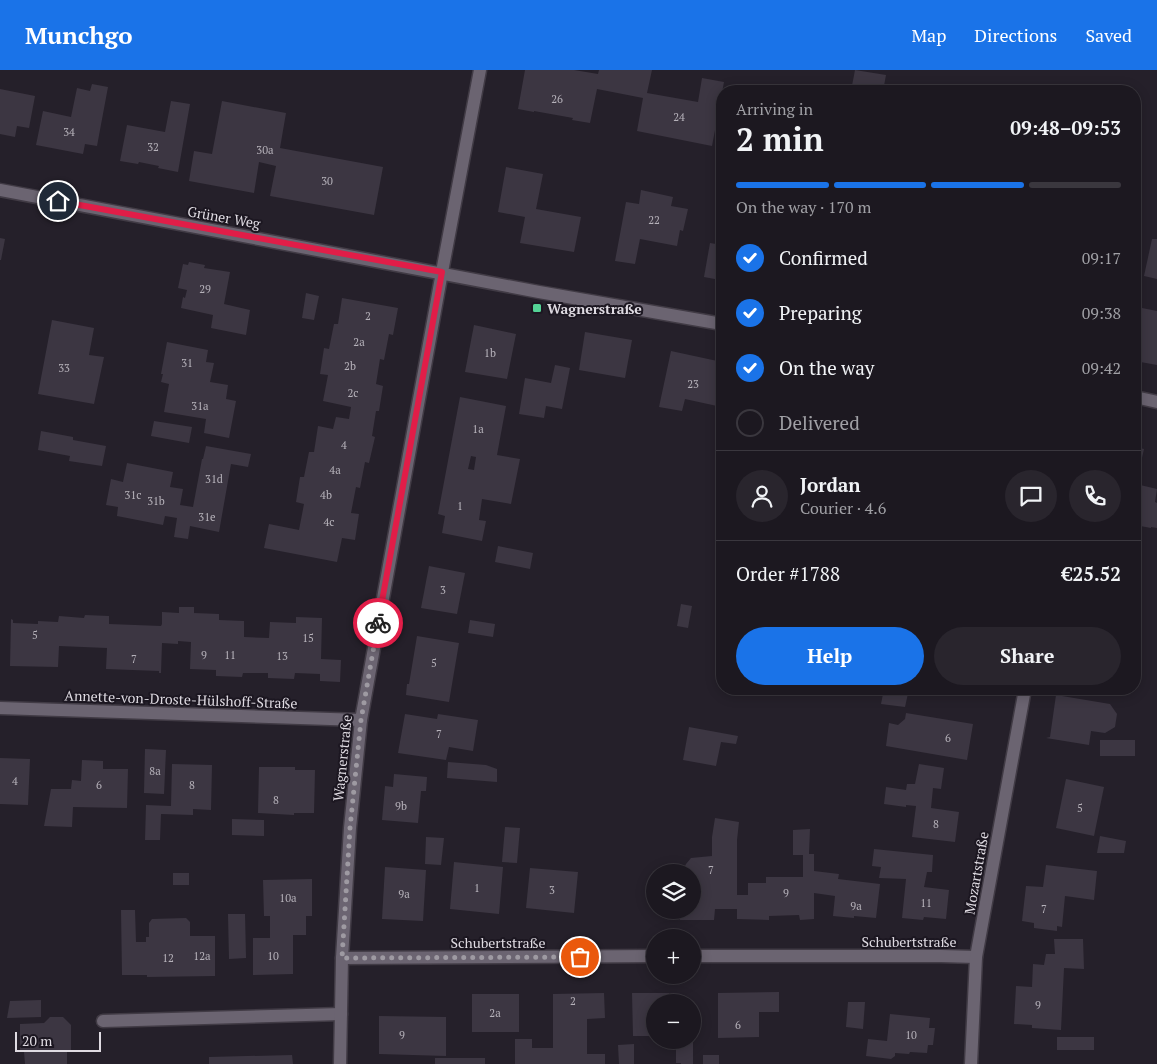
<!DOCTYPE html>
<html lang="en">
<head>
<meta charset="utf-8">
<style>
	:root { --surface:#1c1820; --page:#29252d; --text:#f1f3f6; --muted:#a0a0a5; --line:#3a373e; --accent:#1a73e8 }
	body { margin:0; font-family:"PT Serif",serif; background:var(--page); color:var(--text); height:100vh; display:flex; flex-direction:column; font-size:19px; white-space:nowrap }
	* { box-sizing:border-box; margin:0 }
	p { font-size:16px; color:var(--muted) }
	.icon { flex:none; width:28px; height:28px; fill:none; stroke:currentColor; stroke-width:2; stroke-linecap:round; stroke-linejoin:round }
	.map { position:relative; flex:1; overflow:hidden }
	.drawer { position:absolute; left:716px; top:15px; width:425px; height:610px; display:flex; flex-direction:column; background:var(--surface); border-radius:20px; box-shadow:0 2px 12px #0003,0 0 0 1px var(--line) }
	.drawer>* { flex:none }
	.controls { position:absolute; left:646px; top:794px; display:grid; gap:10px }
	.controls a { display:grid; place-items:center; width:55px; height:55px; border-radius:50%; background:var(--surface); box-shadow:0 2px 12px #0003,0 0 0 1px var(--line); font-size:25px }
	.scale { position:absolute; left:15px; bottom:12px; width:86px; box-sizing:border-box; padding-left:5px; border:2px solid #dfdbe2; border-top:0; font-size:14px; line-height:18px; white-space:nowrap; color:#dfdbe2; -webkit-text-stroke:4px #1c1721; paint-order:stroke }
	.pin { position:absolute; display:grid; place-items:center; width:42px; height:42px; color:#fff; margin:-21px; border:2px solid #fff; border-radius:50%; box-shadow:0 1px 5px #0007 }
	.courier { position:absolute; display:grid; place-items:center; width:50px; height:50px; margin:-25px; border:4px solid #e11d48; border-radius:50%; background:#fff; color:#222; box-shadow:0 1px 6px #0007 }
	.head em { font-style:normal; font-weight:800 }
	.head div { display:flex; flex-direction:column-reverse }
	.head { display:flex; align-items:center; justify-content:space-between; height:85px; padding:0 20px }
	h1 { font-size:32px; font-weight:800; line-height:38px }
	.bar { display:grid; grid-template-columns:repeat(4,1fr); gap:8px 5px; align-content:center; height:60px; padding:0 20px }
	.bar i { height:6px; border-radius:4px; background:var(--line) }
	.bar .on { background:var(--accent) }
	.bar p { grid-column:span 4 }
	.line { display:flex; align-items:center; gap:12px; padding:0 20px; border-top:1px solid var(--line) }
	.line div { flex:1 }
	.round { display:grid; place-items:center; flex:none; width:52px; height:52px; border-radius:26px; background:var(--page) }
	ol { padding:0 20px; list-style:none }
	li { display:flex; align-items:center; gap:15px; height:55px }
	li p { margin-inline-start:auto }
	li .icon { padding:5px; border-radius:50%; background:var(--accent); color:#fff; stroke-width:4 }
	li:last-child { color:var(--muted) }
	li i { width:28px; height:28px; border:2px solid var(--line); border-radius:50% }
	.action { display:flex; gap:10px; margin-top:auto; padding:10px 20px }
	.action a { flex:1; height:58px; border-radius:30px; background:var(--accent); color:#fff; font-size:20px; font-weight:800; line-height:58px; text-align:center }
	.action a+a { background:var(--page); color:var(--text) }
	header { display:flex; align-items:center; gap:30px; box-sizing:border-box; height:70px; padding:0 25px; background:var(--accent); color:#fff }
	header strong { font-size:24px }
	nav { display:flex; gap:28px; margin-inline-start:auto; font-size:18px }
	.map>svg:first-child { display:block }
</style>
</head>
<body>
<header>
<strong>Munchgo</strong>
<nav><a>Map</a><a>Directions</a><a>Saved</a></nav>
</header>
<div class="map">
<svg width="1157" height="994" viewBox="0 0 1157 994">
	<rect width="100%" height="100%" fill="#25202a"/>
	<!-- building -->
	<g fill="#3c3642" fill-rule="evenodd">
		<polygon points="525,0 574,0 598,4 599,0 652,0 647,23 698,32 702,8 724,12 712,76 637,61 643,28 597,19 590,53 572,50 573,48 534,41 534,42 518,39"/>
		<polygon points="855,0 886,5 883,21 851,21"/>
		<polygon points="92,14 108,17 97,76 85,74 83,84 36,75 43,41 71,47 77,18 90,21"/>
		<polygon points="0,19 35,26 29,58 17,56 15,67 0,64"/>
		<polygon points="171,31 190,34 178,102 158,98 159,96 139,92 138,94 120,91 127,55 165,62"/>
		<polygon points="222,31 286,43 280,78 383,97 374,145 270,126 276,96 259,92 254,123 189,111 194,81 212,84"/>
		<polygon points="506,97 543,104 536,139 581,147 574,182 520,173 525,147 498,142"/>
		<polygon points="641,120 673,127 671,136 688,139 683,161 680,160 677,176 640,169 635,194 615,191 626,132 639,134"/>
		<polygon points="0,168 5,169 1,190 0,190"/>
		<polygon points="1152,169 1157,169 1157,209 1144,206"/>
		<polygon points="710,173 722,175 722,195 720,210 704,207"/>
		<polygon points="189,192 205,195 204,198 230,202 224,234 250,240 246,265 211,258 213,245 181,238 183,227 185,228 187,220 178,218 183,194 188,195"/>
		<polygon points="306,223 319,226 314,250 302,248"/>
		<polygon points="342,228 398,238 393,265 389,264 384,290 380,289 376,314 383,316 379,341 376,341 372,366 375,367 369,393 365,392 360,418 356,417 351,443 359,444 355,470 342,468 337,492 264,478 269,454 299,460 304,434 296,432 300,407 304,407 309,382 314,382 318,356 333,359 336,347 349,349 351,337 323,331 328,305 320,304 324,278 329,279 334,254 338,254"/>
		<polygon points="1137,237 1157,241 1157,295 1135,291 1135,250"/>
		<polygon points="52,250 94,258 89,285 104,287 94,334 38,324"/>
		<polygon points="474,255 516,264 507,309 465,302"/>
		<polygon points="585,262 632,270 625,308 579,300"/>
		<polygon points="167,272 208,280 206,292 214,293 210,312 228,315 226,329 236,331 229,368 204,363 206,349 164,342 169,314 161,312 163,304 161,304"/>
		<polygon points="671,281 722,292 722,319 721,318 717,336 685,329 682,341 659,337"/>
		<polygon points="555,295 570,298 562,339 546,336 544,348 519,344 525,308 551,313"/>
		<path d="M 460,327 L 506,336 L 497,385 L 520,389 L 511,434 L 482,429 L 479,450 L 486,451 L 482,471 L 442,463 L 445,446 L 438,444 ZM 471,386 L 476,387 L 474,400 L 468,399 Z"/>
		<polygon points="154,351 192,357 189,373 151,366"/>
		<polygon points="41,361 73,367 73,370 106,376 102,396 69,391 70,386 38,380"/>
		<polygon points="206,376 251,384 248,397 231,394 219,462 190,456 188,469 174,467 177,448 165,446 163,455 117,446 118,437 106,435 111,409 123,412 127,393 173,402 170,417 183,419 180,435 193,437 202,389 203,389"/>
		<polygon points="1135,377 1144,379 1136,414 1157,419 1155,432 1157,433 1157,458 1151,457 1151,458 1135,455"/>
		<polygon points="498,476 533,483 530,499 495,492"/>
		<polygon points="429,496 465,503 457,544 421,538"/>
		<polygon points="1135,516 1139,516 1136,532 1135,532"/>
		<polygon points="681,534 692,536 688,558 677,556"/>
		<polygon points="179,537 194,537 194,543 219,544 219,550 244,551 244,567 269,568 270,552 296,553 296,547 322,548 321,589 341,590 340,612 320,611 320,604 295,603 294,609 268,608 268,603 243,603 242,607 216,606 216,600 190,599 191,572 178,571 178,574 162,573 161,603 159,603 159,601 106,599 107,578 59,576 58,597 10,596 11,549 13,550 13,553 38,554 38,551 58,552 59,546 84,548 85,545 109,546 109,554 161,556 162,554 162,542 179,543"/>
		<polygon points="470,550 495,554 493,567 468,563"/>
		<polygon points="1135,553 1142,554 1137,586 1142,587 1138,607 1135,606"/>
		<polygon points="417,566 459,573 449,632 406,625 407,614 409,614"/>
		<polygon points="884,619 909,619 905,637 881,634"/>
		<polygon points="1056,625 1110,634 1117,644 1115,657 1105,663 1091,661 1089,675 1046,668 1050,667"/>
		<polygon points="906,643 973,654 967,690 886,676 889,653 898,655 905,649"/>
		<polygon points="405,644 437,649 438,644 478,650 473,681 449,677 446,690 398,683"/>
		<polygon points="689,657 738,666 736,674 721,672 716,696 683,690"/>
		<rect x="1100" y="670" width="35" height="16"/>
		<polygon points="145,679 166,680 164,724 144,723"/>
		<polygon points="0,688 30,689 28,735 0,734"/>
		<polygon points="82,690 103,691 103,699 128,699 127,738 73,737 72,757 44,756 51,719 71,719 72,710 81,711"/>
		<polygon points="448,692 486,695 497,699 497,712 447,708"/>
		<polygon points="172,694 212,695 211,740 193,739 193,745 161,744 160,770 145,770 146,735 171,736"/>
		<polygon points="919,694 944,698 941,719 933,718 931,738 959,742 955,772 912,767 916,736 906,735 906,737 884,734 886,717 906,720 907,714 915,714"/>
		<polygon points="259,697 295,697 295,700 315,700 314,743 294,743 294,745 258,743"/>
		<polygon points="394,704 427,707 426,721 421,721 418,753 382,750 385,716 393,717"/>
		<polygon points="1066,709 1104,717 1094,766 1056,758"/>
		<polygon points="715,748 739,752 737,770 737,825 748,825 748,813 766,813 766,807 803,807 803,785 793,785 793,760 810,759 809,784 814,784 814,801 839,804 838,809 880,814 876,848 854,846 854,848 833,846 835,826 814,823 814,849 800,850 799,845 769,846 769,850 737,849 737,839 715,839 714,850 680,850 680,840 692,840 692,802 684,802 684,798 686,794 691,788 712,786 712,767"/>
		<polygon points="232,749 264,750 264,766 232,765"/>
		<polygon points="505,757 520,758 517,793 502,792"/>
		<polygon points="1100,766 1126,771 1124,783 1097,783"/>
		<polygon points="426,767 444,768 441,795 425,794"/>
		<polygon points="874,779 933,785 932,802 927,802 924,817 949,820 946,849 924,847 923,850 902,848 906,809 879,808 881,797 872,796"/>
		<polygon points="454,792 503,797 499,844 450,839"/>
		<polygon points="1046,795 1097,801 1094,830 1065,826 1062,857 1057,856 1057,861 1034,858 1034,853 1022,851 1026,816 1043,817"/>
		<polygon points="385,797 426,800 423,851 382,849"/>
		<polygon points="530,798 578,802 574,843 526,838"/>
		<rect x="173" y="803" width="16" height="12"/>
		<polygon points="312,809 312,846 306,846 306,865 293,865 293,904 253,905 253,868 270,868 270,846 264,846 263,810"/>
		<polygon points="121,840 135,840 136,872 146,872 146,867 149,867 149,853 152,849 186,848 190,852 190,866 215,866 215,906 147,907 147,905 122,905"/>
		<polygon points="228,844 245,844 246,888 229,889"/>
		<polygon points="1054,869 1083,869 1084,899 1064,898 1061,960 1032,958 1032,955 1014,954 1016,916 1032,917 1033,894 1044,895 1046,884 1055,884"/>
		<polygon points="779,922 779,942 759,942 759,967 718,968 718,923"/>
		<polygon points="604,923 605,948 587,949 587,984 605,984 605,994 515,994 515,969 532,969 532,978 553,978 553,924"/>
		<polygon points="632,923 669,923 669,932 655,932 655,966 633,966"/>
		<rect x="472" y="924" width="47" height="38"/>
		<polygon points="41,930 41,947 7,948 10,931"/>
		<polygon points="848,932 865,932 863,959 846,957"/>
		<polygon points="890,944 930,948 929,958 935,958 933,975 928,975 927,983 910,982 909,984 895,983 895,986 891,989 866,986 868,969 887,971"/>
		<polygon points="379,946 446,947 446,986 379,984"/>
		<polygon points="50,947 63,947 71,955 71,981 67,981 67,994 25,994 24,982 20,982 20,954 44,953"/>
		<rect x="1057" y="967" width="37" height="13"/>
		<polygon points="676,970 693,970 693,994 681,994 681,993 676,993"/>
		<polygon points="634,974 634,994 619,994 618,975"/>
		<polygon points="292,985 293,994 209,994 209,987"/>
		<rect x="703" y="985" width="16" height="9"/>
		<rect x="435" y="988" width="50" height="6"/>
	</g>
	<g fill="none" stroke-linecap="round" stroke-linejoin="round">
		<!-- minor casing -->
		<g stroke="#413b45" stroke-width="15">
			<g id="minor">
				<polyline points="0,120 539,222 722,254"/>
				<polyline points="1135,327 1157,332"/>
				<polyline points="0,638 361,650"/>
				<polyline points="692,886 941,886 976,887"/>
				<polyline points="342,888 655,886"/>
				<polyline points="103,951 341,944"/>
				<polyline points="340,994 342,888 350,758 361,650 442,202 480,0"/>
				<polyline points="971,994 976,887 1025,619"/>
			</g>
		</g>
		<!-- minor -->
		<use href="#minor" stroke="#6b6471" stroke-width="12"/>
	</g>
	<g fill="none" stroke-linecap="round" stroke-linejoin="round">
		<!-- done -->
		<polyline stroke="#9e9aa2" stroke-width="5" stroke-dasharray="0 9" points="378,553 361,650 350,758 342,888 580,887"/>
		<!-- route -->
		<polyline stroke="#e11d48" stroke-width="6" points="58,131 442,202 378,553"/>
	</g>
	<!-- markers -->
	<rect fill="#54d396" stroke="#1c1721" stroke-width="2" x="532" y="233" width="10" height="10" rx="2.5"/>
	<g text-anchor="middle" dominant-baseline="central" stroke-width="4" stroke-linejoin="round" paint-order="stroke">
		<!-- number labels -->
		<g font-size="11" fill="#b6b2ba">
			<text x="557" y="29">26</text>
			<text x="679" y="47">24</text>
			<text x="69" y="62">34</text>
			<text x="153" y="77">32</text>
			<text x="265" y="80">30a</text>
			<text x="327" y="111">30</text>
			<text x="654" y="150">22</text>
			<text x="205" y="219">29</text>
			<text x="368" y="246">2</text>
			<text x="359" y="272">2a</text>
			<text x="490" y="283">1b</text>
			<text x="187" y="293">31</text>
			<text x="350" y="296">2b</text>
			<text x="64" y="298">33</text>
			<text x="693" y="314">23</text>
			<text x="353" y="323">2c</text>
			<text x="200" y="336">31a</text>
			<text x="478" y="359">1a</text>
			<text x="344" y="375">4</text>
			<text x="335" y="400">4a</text>
			<text x="214" y="409">31d</text>
			<text x="133" y="425">31c</text>
			<text x="326" y="425">4b</text>
			<text x="156" y="431">31b</text>
			<text x="460" y="436">1</text>
			<text x="207" y="447">31e</text>
			<text x="329" y="452">4c</text>
			<text x="443" y="520">3</text>
			<text x="35" y="565">5</text>
			<text x="308" y="568">15</text>
			<text x="204" y="585">9</text>
			<text x="230" y="585">11</text>
			<text x="282" y="586">13</text>
			<text x="134" y="589">7</text>
			<text x="434" y="593">5</text>
			<text x="439" y="664">7</text>
			<text x="948" y="668">6</text>
			<text x="155" y="701">8a</text>
			<text x="15" y="711">4</text>
			<text x="99" y="715">6</text>
			<text x="192" y="715">8</text>
			<text x="276" y="730">8</text>
			<text x="401" y="736">9b</text>
			<text x="1080" y="738">5</text>
			<text x="936" y="754">8</text>
			<text x="711" y="800">7</text>
			<text x="477" y="818">1</text>
			<text x="552" y="820">3</text>
			<text x="786" y="823">9</text>
			<text x="404" y="824">9a</text>
			<text x="288" y="828">10a</text>
			<text x="926" y="833">11</text>
			<text x="856" y="836">9a</text>
			<text x="1044" y="839">7</text>
			<text x="202" y="886">12a</text>
			<text x="273" y="886">10</text>
			<text x="168" y="888">12</text>
			<text x="573" y="931">2</text>
			<text x="1038" y="935">9</text>
			<text x="495" y="943">2a</text>
			<text x="738" y="955">6</text>
			<text x="402" y="965">9</text>
			<text x="911" y="965">10</text>
		</g>
		<!-- street labels -->
		<g font-size="14" fill="#dfdbe2" stroke="#1c1721">
			<text transform="translate(224 147) rotate(10)">Grüner Weg</text>
			<text transform="translate(181 629) rotate(2)">Annette-von-Droste-Hülshoff-Straße</text>
			<text transform="translate(342 688) rotate(-84)">Wagnerstraße</text>
			<text transform="translate(976 803) rotate(-80)">Mozartstraße</text>
			<text x="909" y="871">Schubertstraße</text>
			<text x="498" y="872">Schubertstraße</text>
		</g>
		<!-- poi labels -->
		<g font-size="14" font-weight="bold" fill="#dfdbe2" stroke="#1c1721" text-anchor="start">
			<text x="547" y="238">Wagnerstraße</text>
		</g>
	</g>
</svg>
<div class="controls">
<a><svg class="icon" aria-label="layers" viewBox="0 0 24 24"><path d="M12 4l9 5-9 5-9-5zM3 14l9 5 9-5"/></svg></a>
<a>+</a>
<a>−</a>
</div>
<div class="scale">20 m</div>
<div class="pin" style="left:580px;top:887px;background:#ea580c"><svg class="icon" aria-label="bag" viewBox="0 0 24 24"><path d="M5 8h14l-1 12H6zM9 8a3 3 0 0 1 6 0"/></svg></div>
<div class="pin" style="left:58px;top:131px;background:#1f2937"><svg class="icon" aria-label="home" viewBox="0 0 24 24"><path d="M3 11l9-7 9 7M6 9v11h12V9"/></svg></div>
<div class="courier" style="left:378px;top:553px"><svg class="icon" aria-label="bike" viewBox="0 0 24 24"><circle cx="6" cy="16" r="4"/><circle cx="18" cy="16" r="4"/><path d="M6 16l4-8h5l3 8M10 8l3 8H6M13 5h3"/></svg></div>
<section class="drawer">
<div class="head"><div><h1>2 min</h1><p>Arriving in</p></div><em>09:48–09:53</em></div>
<div class="bar"><i class="on"></i><i class="on"></i><i class="on"></i><i></i><p>On the way · 170 m</p></div>
<ol>
<li><svg class="icon" aria-label="check" viewBox="0 0 24 24"><path d="M5 12l5 5 9-10"/></svg>Confirmed<p>09:17</p></li>
<li><svg class="icon" aria-label="check" viewBox="0 0 24 24"><path d="M5 12l5 5 9-10"/></svg>Preparing<p>09:38</p></li>
<li><svg class="icon" aria-label="check" viewBox="0 0 24 24"><path d="M5 12l5 5 9-10"/></svg>On the way<p>09:42</p></li>
<li><i></i>Delivered</li>
</ol>
<div class="line" style="height:90px"><a class="round"><svg class="icon" aria-label="person" viewBox="0 0 24 24"><circle cx="12" cy="8" r="4"/><path d="M4 21q1-7 8-7t8 7"/></svg></a><div><b>Jordan</b><p>Courier · 4.6</p></div><a class="round"><svg class="icon" aria-label="chat" viewBox="0 0 24 24"><path d="M4 5h16v11H9l-5 4z"/></svg></a><a class="round"><svg class="icon" aria-label="phone" viewBox="0 0 24 24"><path d="M5 4h4l2 5-3 2q2 4 5 5l2-3 5 2v4C11 20 4 13 5 4z"/></svg></a></div>
<div class="line" style="height:65px"><div>Order #1788</div><b>€25.52</b></div>
<div class="action"><a>Help</a><a>Share</a></div>
</section>
</div>
</body>
</html>
